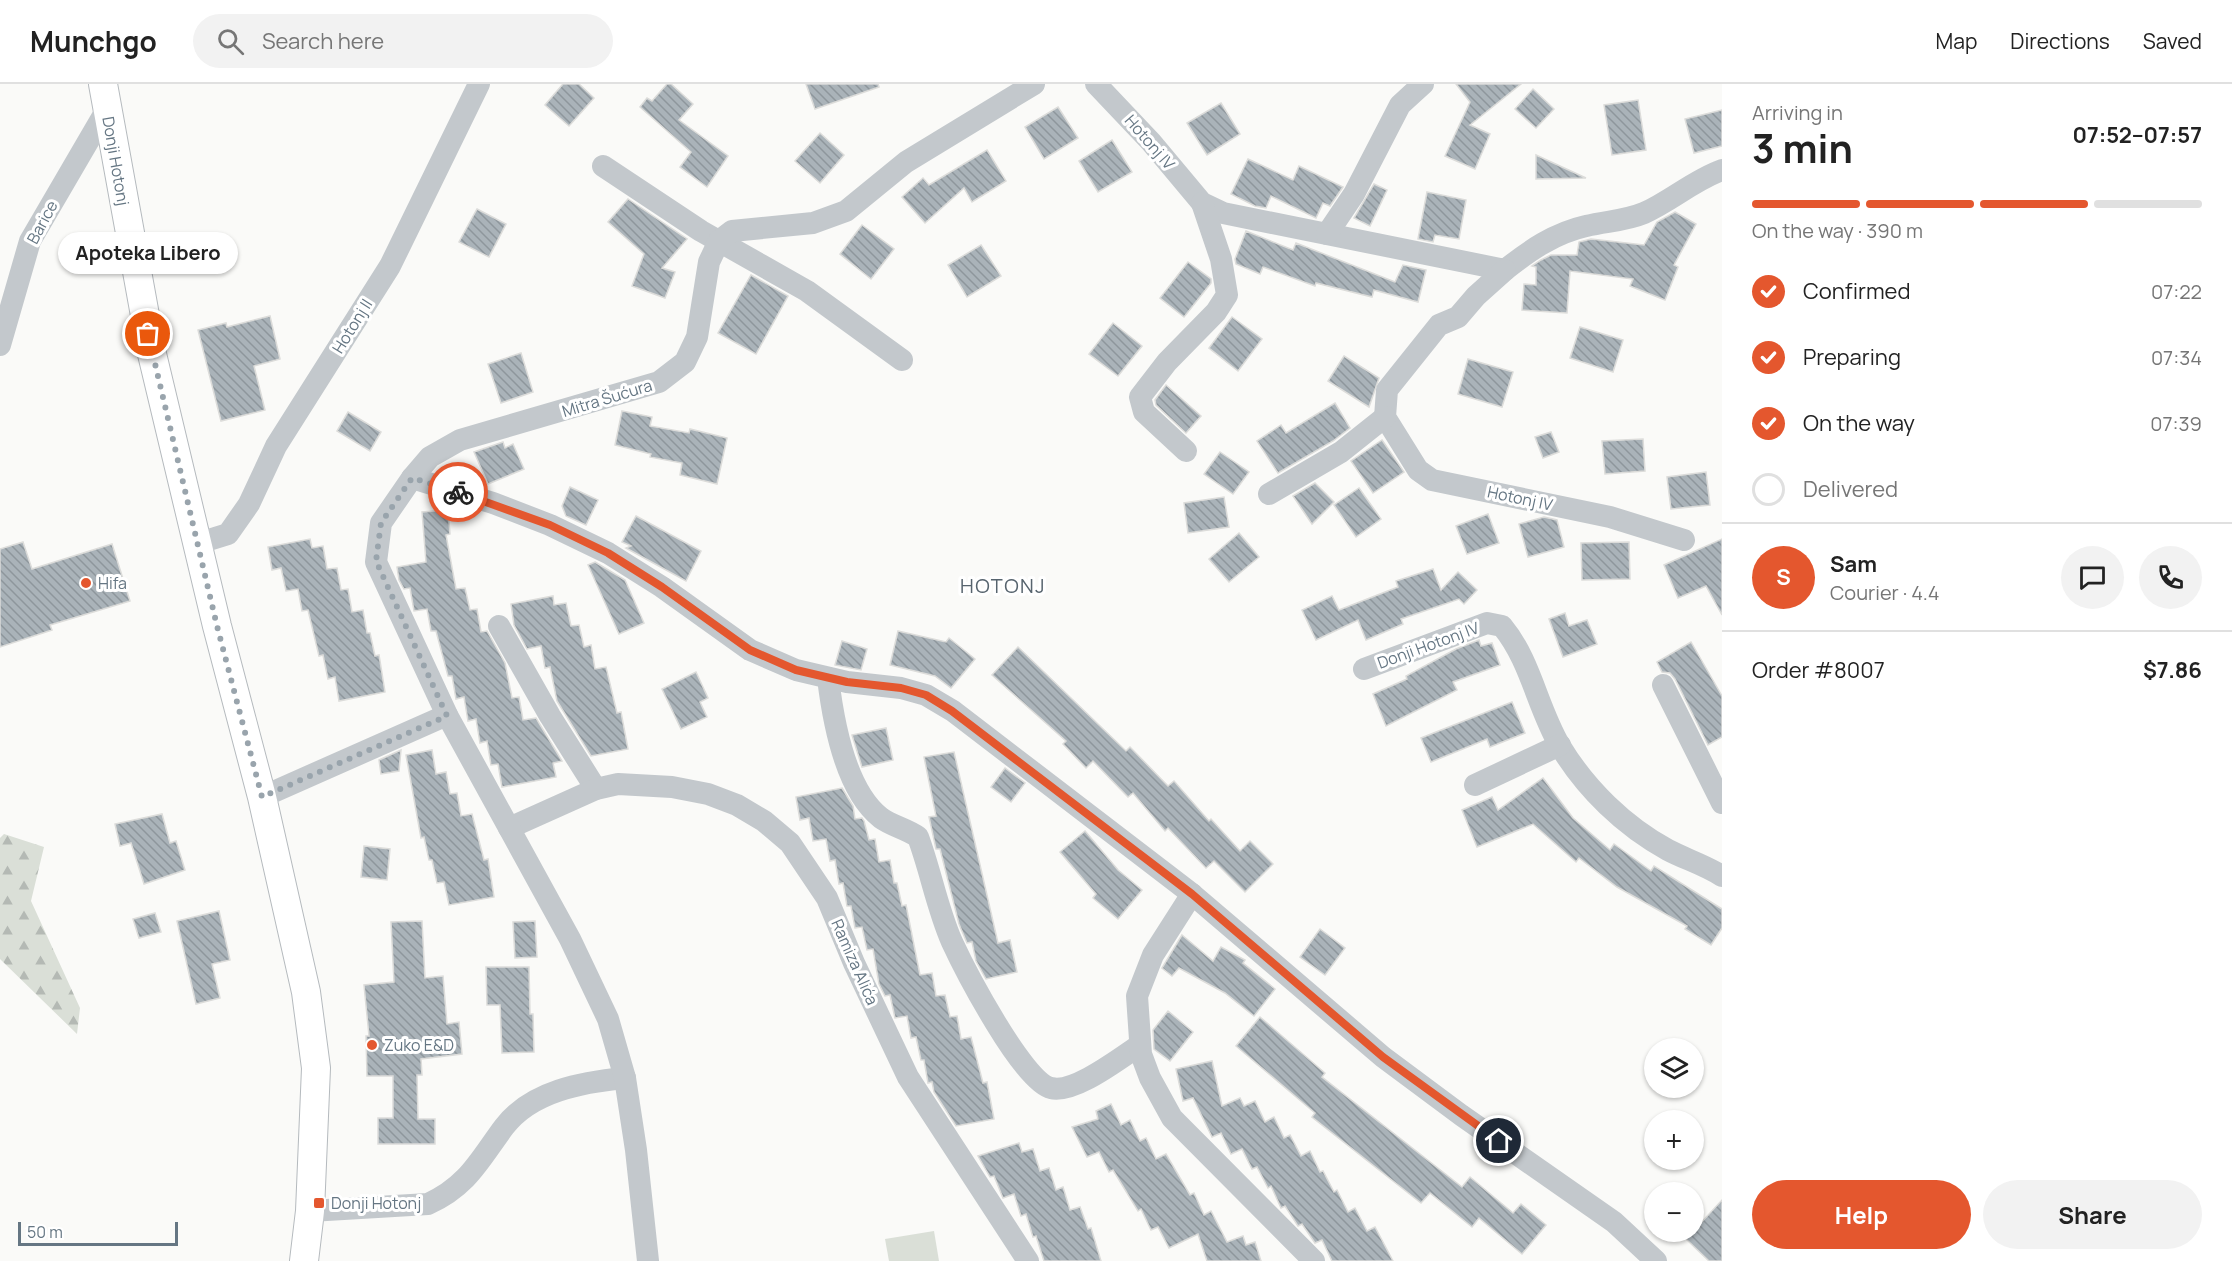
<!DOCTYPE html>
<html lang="en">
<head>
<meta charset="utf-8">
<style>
	:root { --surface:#fff; --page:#f2f2f2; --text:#222; --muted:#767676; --line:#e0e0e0; --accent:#e4572e }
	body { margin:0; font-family:Manrope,sans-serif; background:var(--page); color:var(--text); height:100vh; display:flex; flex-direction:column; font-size:22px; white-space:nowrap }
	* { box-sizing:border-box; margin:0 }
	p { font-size:20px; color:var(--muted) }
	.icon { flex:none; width:33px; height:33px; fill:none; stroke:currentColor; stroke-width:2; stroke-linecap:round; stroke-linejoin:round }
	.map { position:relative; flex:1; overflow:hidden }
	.drawer { display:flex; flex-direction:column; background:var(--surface); width:510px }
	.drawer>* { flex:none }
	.buttons { position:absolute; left:1644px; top:954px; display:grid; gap:12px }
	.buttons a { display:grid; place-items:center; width:60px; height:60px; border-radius:50%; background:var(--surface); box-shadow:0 2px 4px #0004; font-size:30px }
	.scale { position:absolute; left:18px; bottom:15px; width:160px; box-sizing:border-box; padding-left:6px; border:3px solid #657683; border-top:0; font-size:16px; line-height:21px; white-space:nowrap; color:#657683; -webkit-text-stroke:4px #fff; paint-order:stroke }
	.pin { position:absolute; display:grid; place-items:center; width:51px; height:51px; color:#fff; margin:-26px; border:3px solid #fff; border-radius:50%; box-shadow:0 2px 6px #0007 }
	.courier { position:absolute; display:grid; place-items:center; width:60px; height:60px; margin:-30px; border:4px solid #e4572e; border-radius:50%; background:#fff; color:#222; box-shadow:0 2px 8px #0007 }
	.bubble { position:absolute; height:42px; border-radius:21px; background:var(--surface); box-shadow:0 2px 4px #0004; font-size:20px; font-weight:700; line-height:42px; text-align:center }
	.overview em { font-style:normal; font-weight:700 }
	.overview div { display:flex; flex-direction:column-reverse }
	.overview { display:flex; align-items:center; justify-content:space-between; height:102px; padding:0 30px }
	h1 { font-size:39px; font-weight:700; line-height:45px }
	.bar { display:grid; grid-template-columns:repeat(4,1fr); gap:9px 6px; align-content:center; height:72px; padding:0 30px }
	.bar i { height:8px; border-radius:4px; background:var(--line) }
	.bar .current { background:var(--accent) }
	.bar p { grid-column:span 4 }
	.line { display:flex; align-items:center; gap:15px; padding:0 30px; border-top:2px solid var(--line) }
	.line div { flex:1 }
	.round { display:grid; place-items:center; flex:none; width:63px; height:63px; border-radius:32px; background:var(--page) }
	ol { padding:0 30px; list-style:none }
	li { display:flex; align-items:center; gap:18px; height:66px }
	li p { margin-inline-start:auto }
	li .icon { padding:6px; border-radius:50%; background:var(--accent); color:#fff; stroke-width:4 }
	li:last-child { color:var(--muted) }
	li i { width:33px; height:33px; border:3px solid var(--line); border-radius:50% }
	.primary-button { display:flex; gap:12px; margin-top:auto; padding:12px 30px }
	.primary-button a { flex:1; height:69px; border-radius:36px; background:var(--accent); color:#fff; font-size:24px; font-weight:700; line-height:69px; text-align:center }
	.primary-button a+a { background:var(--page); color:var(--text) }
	header { display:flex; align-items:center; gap:36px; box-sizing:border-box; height:84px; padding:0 30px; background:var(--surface); border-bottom:2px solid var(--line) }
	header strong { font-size:28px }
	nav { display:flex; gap:33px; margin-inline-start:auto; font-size:21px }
	.search { width:420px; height:54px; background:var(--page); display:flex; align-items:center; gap:15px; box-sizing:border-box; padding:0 21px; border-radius:33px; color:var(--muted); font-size:22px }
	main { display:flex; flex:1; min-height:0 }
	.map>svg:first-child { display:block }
</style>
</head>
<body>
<header>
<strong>Munchgo</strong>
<div class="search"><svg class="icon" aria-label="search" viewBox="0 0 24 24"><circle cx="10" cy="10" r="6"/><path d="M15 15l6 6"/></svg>Search here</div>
<nav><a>Map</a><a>Directions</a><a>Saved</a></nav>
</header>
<main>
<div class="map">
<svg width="1722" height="1177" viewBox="0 0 1722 1177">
	<defs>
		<pattern id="forest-firs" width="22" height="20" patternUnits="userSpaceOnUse" patternTransform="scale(1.5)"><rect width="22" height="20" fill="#dadfd7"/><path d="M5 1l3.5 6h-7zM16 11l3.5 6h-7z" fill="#b4b9b4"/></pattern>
		<pattern id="building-back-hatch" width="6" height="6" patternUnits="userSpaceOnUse" patternTransform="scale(1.5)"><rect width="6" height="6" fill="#aab3b9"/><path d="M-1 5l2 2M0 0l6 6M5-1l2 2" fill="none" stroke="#8e969c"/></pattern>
	</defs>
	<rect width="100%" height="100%" fill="#fafaf8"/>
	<!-- forest -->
	<polygon fill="url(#forest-firs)" points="4,750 44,763 31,817 80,924 77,950 0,875 0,754"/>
	<!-- pitch -->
	<polygon fill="#dadfd7" points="934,1147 939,1177 889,1177 885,1155"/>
	<!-- building -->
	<g fill="url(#building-back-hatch)" stroke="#dcdcda" stroke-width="1.5">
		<polygon points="563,0 579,0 594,14 569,42 545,21"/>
		<polygon points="667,0 671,0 693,20 679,36 728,72 707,103 680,83 691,68 640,23 647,14 652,17"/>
		<polygon points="806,0 878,0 879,3 815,25"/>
		<polygon points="1456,0 1521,0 1470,41 1490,50 1475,85 1445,72 1470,18"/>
		<polygon points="1533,5 1554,25 1536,44 1515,25"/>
		<polygon points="1638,16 1646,66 1612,71 1604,21"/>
		<polygon points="1221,19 1240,50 1207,71 1187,39"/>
		<polygon points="1058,23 1078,54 1044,75 1025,43"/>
		<polygon points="1722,26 1722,62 1694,69 1685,35"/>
		<polygon points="820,49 844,71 820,99 795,77"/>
		<polygon points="1112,56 1132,88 1098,108 1079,77"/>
		<polygon points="987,66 1006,97 972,118 964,104 925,139 902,113 923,94 929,101"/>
		<polygon points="1536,71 1586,94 1536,95"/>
		<polygon points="1248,75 1293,96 1299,82 1343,103 1330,122 1323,119 1316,134 1271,112 1266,124 1255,122 1231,110"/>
		<polygon points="1374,100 1387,106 1370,142 1354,134"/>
		<polygon points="1427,108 1466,116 1459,155 1435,151 1433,158 1418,155"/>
		<polygon points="628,115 687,155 662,184 675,188 665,214 632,202 644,170 608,138"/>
		<polygon points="477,125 506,140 489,173 459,158"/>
		<polygon points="1675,128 1696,140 1674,181 1678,183 1665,216 1630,202 1633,195 1570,187 1567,229 1522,226 1524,200 1536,201 1536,183 1532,182 1541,176 1551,171 1577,171 1579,158 1591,155 1644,161 1657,138"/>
		<polygon points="862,141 894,165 871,195 840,170"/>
		<polygon points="1246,147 1293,166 1296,159 1395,198 1403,181 1426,186 1418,218 1374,206 1372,213 1316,199 1315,202 1263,183 1260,190 1236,180 1235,175"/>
		<polygon points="981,161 1001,192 967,213 948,181"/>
		<polygon points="1188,178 1211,195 1211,199 1184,233 1160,214"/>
		<polygon points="751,191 788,212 756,270 718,249"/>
		<polygon points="270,232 280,275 254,282 265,326 221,337 198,246 226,239 227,243"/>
		<polygon points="1232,233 1262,255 1238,287 1209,264"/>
		<polygon points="1113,239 1142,262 1118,292 1089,270"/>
		<polygon points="1580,243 1623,256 1613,288 1570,274"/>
		<polygon points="521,269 533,308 501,319 488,280"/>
		<polygon points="1344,272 1379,294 1369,323 1328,297"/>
		<polygon points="1468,275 1513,288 1502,323 1458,310"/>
		<polygon points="1166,301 1201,332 1186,349 1156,321 1155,316"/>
		<polygon points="1335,319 1350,344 1333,357 1278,389 1257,357 1281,341 1286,349"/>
		<polygon points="622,327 652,333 650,342 689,349 690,345 727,354 717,400 680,391 682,379 650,373 651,370 615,361"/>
		<polygon points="348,328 381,348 370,367 337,347"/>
		<polygon points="1551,348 1559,368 1543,374 1535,353"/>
		<polygon points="1643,355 1645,387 1605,390 1602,357"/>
		<polygon points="1382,356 1404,388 1373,409 1351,377"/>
		<polygon points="503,358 505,364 513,360 524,385 488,400 474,368"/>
		<polygon points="1220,368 1249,388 1233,410 1204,390"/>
		<polygon points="1706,388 1710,421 1671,425 1667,393"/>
		<polygon points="1315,399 1334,418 1312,440 1293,412"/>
		<polygon points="570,403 598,416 586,441 566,432 562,422"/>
		<polygon points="1359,404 1381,435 1356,453 1334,421"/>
		<polygon points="1224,413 1229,443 1188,449 1184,419"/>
		<polygon points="448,426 450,450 446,451 456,505 465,504 470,526 477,525 481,548 487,547 505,579 512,614 519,613 523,636 536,634 562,677 553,679 556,693 502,703 498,680 491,681 487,657 480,659 476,635 468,637 464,613 456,615 452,592 448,592 436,547 431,547 427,525 414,527 410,504 404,505 399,496 397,483 426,478 422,428"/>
		<polygon points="1488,430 1499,459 1467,470 1456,442"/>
		<polygon points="636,432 701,467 686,497 626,464 631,462 622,458"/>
		<polygon points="1544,433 1557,436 1564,463 1528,473 1519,440"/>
		<polygon points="1239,449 1259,473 1229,498 1209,475"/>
		<polygon points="310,455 312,464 323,462 327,485 337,484 341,506 348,505 352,528 363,526 367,549 370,549 375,572 379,571 385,608 339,617 335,593 328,595 323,571 319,572 308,526 302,527 298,505 286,507 281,484 272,486 268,463"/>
		<polygon points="1722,455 1722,531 1706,502 1678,514 1664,481"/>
		<polygon points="23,458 32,485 112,460 130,517 50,541 52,546 0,563 0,465"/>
		<polygon points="1629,458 1630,495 1582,496 1581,459"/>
		<polygon points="595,478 625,496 644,539 619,550 588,481"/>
		<polygon points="1433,485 1441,506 1458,488 1477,506 1464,520 1459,515 1401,535 1403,540 1366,556 1358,536 1316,556 1302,526 1332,512 1339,526 1398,503 1396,497"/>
		<polygon points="553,512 554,521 566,519 571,542 579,541 584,563 591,561 595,585 606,583 617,629 621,628 628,665 591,672 557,617 550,583 545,584 541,562 527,565 514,541 511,520"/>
		<polygon points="1565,529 1569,542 1587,536 1597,560 1563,573 1549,535"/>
		<polygon points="898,547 946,558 949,554 975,575 951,604 935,592 890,581"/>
		<polygon points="1479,556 1481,562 1492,559 1500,581 1453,598 1457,606 1386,642 1373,610 1407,595 1406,592 1456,565"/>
		<polygon points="842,557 867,565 861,586 835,581"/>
		<polygon points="1691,558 1722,612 1722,653 1708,661 1675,595 1670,589 1662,588 1657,578"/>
		<polygon points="1018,563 1126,667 1130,663 1168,702 1174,697 1209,737 1211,735 1240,767 1250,757 1273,780 1245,808 1214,777 1206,784 1168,744 1165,747 1133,709 1128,713 1093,677 1086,684 1063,660 1066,657 992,591"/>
		<polygon points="696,588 708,614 700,618 707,633 681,645 662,605"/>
		<polygon points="1512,618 1525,649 1490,663 1487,655 1431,678 1421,654"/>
		<polygon points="886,644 893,676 862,683 852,651"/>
		<polygon points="401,666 399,687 381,690 379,676"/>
		<polygon points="432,666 436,690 446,688 450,710 457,709 461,732 472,730 484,776 488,775 494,813 449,821 444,798 437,799 432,776 429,776 424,753 421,754 406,671"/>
		<polygon points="954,668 998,859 1010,856 1017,888 986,895 976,877 972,858 967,859 959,840 940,765 936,765 929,733 936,732 924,673"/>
		<polygon points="1005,684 1025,699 1011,718 991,703"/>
		<polygon points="1543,694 1573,734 1610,766 1614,760 1651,787 1654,782 1722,825 1722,844 1711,861 1685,845 1687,842 1617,803 1579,774 1576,778 1533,740 1477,763 1462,726 1492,713 1498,726"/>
		<polygon points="842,704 853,722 855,735 862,734 864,737 869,756 875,755 879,778 890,776 894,799 897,799 902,822 906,821 920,891 932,889 936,912 945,911 950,933 957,932 961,955 971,953 983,999 987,998 994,1035 956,1042 934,1008 932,998 928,999 924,976 921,976 916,953 911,954 907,932 895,934 890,911 885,912 879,900 873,865 867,866 862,843 855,844 851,822 847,822 843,799 839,800 835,776 830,777 826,755 813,757 809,734 800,736 796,713"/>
		<polygon points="162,730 170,759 176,757 185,786 144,800 131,759 120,762 115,740"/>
		<polygon points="1085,747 1118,786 1142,806 1118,835 1093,814 1096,810 1060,768"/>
		<polygon points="364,762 390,765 387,796 361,793"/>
		<polygon points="219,827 230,876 212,880 220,914 196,920 177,837"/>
		<polygon points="155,829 161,848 139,854 133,835"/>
		<polygon points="422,837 425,894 443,892 447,940 459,938 462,970 421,975 422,991 417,991 418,1035 435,1035 435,1060 378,1060 378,1034 393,1034 393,992 367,992 366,952 369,952 364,901 394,898 391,838"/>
		<polygon points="535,837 537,873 515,874 513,838"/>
		<polygon points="1320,845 1345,864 1325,891 1300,873"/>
		<polygon points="1182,851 1213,877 1221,863 1245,876 1243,879 1275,905 1254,932 1225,909 1179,884 1172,892 1162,884"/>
		<polygon points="486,883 529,883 530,930 533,930 534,968 502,969 500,921 487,921"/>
		<polygon points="1168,927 1193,948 1170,977 1154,965 1153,946"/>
		<polygon points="1260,933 1325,989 1322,993 1462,1103 1470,1093 1513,1129 1521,1120 1546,1141 1522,1170 1479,1134 1472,1143 1430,1109 1421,1119 1312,1033 1315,1029 1236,962"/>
		<polygon points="1212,977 1222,1022 1240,1014 1244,1022 1255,1017 1265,1038 1274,1033 1284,1054 1290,1051 1301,1072 1310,1067 1320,1088 1323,1087 1334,1108 1337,1106 1348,1128 1355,1124 1367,1147 1375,1143 1393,1177 1332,1177 1322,1156 1315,1159 1302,1140 1298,1142 1285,1122 1281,1124 1271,1102 1268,1104 1257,1083 1252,1085 1242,1065 1231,1070 1221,1049 1212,1053 1193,1014 1183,1017 1176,985"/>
		<polygon points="1111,1020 1121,1041 1130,1036 1140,1057 1146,1054 1156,1075 1166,1070 1190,1111 1194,1109 1204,1131 1211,1127 1227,1158 1243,1152 1246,1161 1255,1158 1261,1177 1207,1177 1198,1150 1169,1164 1158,1143 1151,1146 1141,1125 1138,1127 1113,1086 1109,1088 1099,1068 1087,1073 1072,1043 1098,1035 1096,1027"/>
		<polygon points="1019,1059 1022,1068 1033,1065 1040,1087 1049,1084 1056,1106 1063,1103 1070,1126 1080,1123 1088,1145 1091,1144 1101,1177 1044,1177 1036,1152 1033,1153 1026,1130 1021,1132 1014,1110 1003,1114 994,1092 990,1093 978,1072"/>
		<polygon points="1722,1116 1722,1177 1709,1177 1686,1155"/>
	</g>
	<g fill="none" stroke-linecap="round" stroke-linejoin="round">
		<!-- major casing -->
		<g stroke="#b5babe" stroke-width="30">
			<polyline id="major" points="103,0 152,270 217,542 262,713 306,908 316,984 310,1127 304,1177"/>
		</g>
		<!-- minor -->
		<g stroke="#c3c8cc" stroke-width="22">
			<path d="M 1096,0 L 1151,58 L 1202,119 L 1223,129 L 1505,186 C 1530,166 1555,149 1586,142 C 1606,137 1625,137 1644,129 C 1671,117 1694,96 1722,86"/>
			<polyline points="603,82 701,147 807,207 902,276"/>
			<polyline points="1327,150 1354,110 1400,21 1423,0"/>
			<polyline points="1505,186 1476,212 1458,233 1439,241 1387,306 1385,333 1418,386 1432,396 1610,433 1684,456"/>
			<polyline points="0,261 30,157 107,25"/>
			<polyline points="1186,367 1144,328 1140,313 1167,278 1216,228 1227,211 1221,175 1202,119"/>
			<polyline points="412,394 493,419 550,441 608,469 662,503 750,566 796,586 847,598 901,604 926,611 953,627 1192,810 1383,973 1461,1031 1614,1138 1656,1177"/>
			<polyline points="1269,410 1341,368 1385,333"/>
			<polyline points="199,459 228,450 249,420 276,362 390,182 479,0"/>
			<polyline points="499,542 550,632 596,705"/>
			<path d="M 1364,585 L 1487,539 L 1502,542 C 1531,577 1537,623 1560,662 C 1586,705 1624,742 1668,766 C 1685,775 1705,781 1722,792"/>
			<path d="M 828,594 C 833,636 845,706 881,734 C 892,742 907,745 918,753 C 931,788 937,824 952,858 C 965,886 1023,998 1051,1004 C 1074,1010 1120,974 1140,961"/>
			<polyline points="1663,601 1722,719"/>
			<polyline points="1475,701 1560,661"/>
			<polyline points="262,713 447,631"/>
			<polyline points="509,744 596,705 618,700 672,703 708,710 737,721 764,737 790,759 827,814 854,879 908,993 1028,1177"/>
			<polyline points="1192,810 1153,871 1137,912 1141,970 1150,994 1172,1034 1314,1177"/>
			<path d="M 310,1127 L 428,1120 C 468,1102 480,1075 504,1043 C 531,1007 583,998 625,994"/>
			<polyline points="648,1177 636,1066 625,994 608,935 570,855 447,631 376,478 381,439 412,394 430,373 460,356 659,298 685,278 697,253 709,178 719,157 732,147 813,139 846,127 906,78 1034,0"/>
		</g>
		<!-- major -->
		<use href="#major" stroke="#fff" stroke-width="28"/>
	</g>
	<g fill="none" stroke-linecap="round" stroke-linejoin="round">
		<!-- done -->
		<polyline stroke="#99a4ac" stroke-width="6" stroke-dasharray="0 10.8" points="148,250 217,542 262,713 447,632 376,477 381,439 412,394 458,408"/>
		<!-- route -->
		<polyline stroke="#e4572e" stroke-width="8" points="458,408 550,441 608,469 662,503 750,566 796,586 847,598 901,604 926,611 952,627 1192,810 1383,973 1499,1057"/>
	</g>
	<!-- markers -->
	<g fill="#e4572e" stroke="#fff" stroke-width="2">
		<circle cx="86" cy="499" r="6"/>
		<circle cx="372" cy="961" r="6"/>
		<rect x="313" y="1113" width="12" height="12" rx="3"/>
	</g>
	<g text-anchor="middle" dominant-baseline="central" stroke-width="6" stroke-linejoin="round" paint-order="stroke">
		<!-- street labels -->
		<g font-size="16" fill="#657683" stroke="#fff">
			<text transform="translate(1150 58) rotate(49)">Hotonj IV</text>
			<text transform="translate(116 77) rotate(80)">Donji Hotonj</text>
			<text transform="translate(42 138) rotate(-62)">Barice</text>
			<text transform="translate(352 242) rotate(-58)">Hotonj II</text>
			<text transform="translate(607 314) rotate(-17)">Mitra Šućura</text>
			<text transform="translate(1520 414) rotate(12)">Hotonj IV</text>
			<text transform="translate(1428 561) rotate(-20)">Donji Hotonj IV</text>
			<text transform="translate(855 878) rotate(66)">Ramiza Alića</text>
		</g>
		<!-- poi labels -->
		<g font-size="16" fill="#657683" stroke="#fff" text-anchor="start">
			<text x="98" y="499">Hifa</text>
			<text x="384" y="961">Zuko E&amp;D</text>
			<text x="331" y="1119">Donji Hotonj</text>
		</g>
		<!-- quarter labels -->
		<g font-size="20" letter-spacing="1.5" fill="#57646e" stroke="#fff">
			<text x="1003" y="501">HOTONJ</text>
		</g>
	</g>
</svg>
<div class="buttons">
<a><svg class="icon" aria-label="layers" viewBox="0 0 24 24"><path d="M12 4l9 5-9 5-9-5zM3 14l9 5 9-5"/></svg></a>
<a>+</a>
<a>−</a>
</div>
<div class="scale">50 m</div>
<div class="pin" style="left:148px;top:250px;background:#ea580c"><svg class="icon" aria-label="bag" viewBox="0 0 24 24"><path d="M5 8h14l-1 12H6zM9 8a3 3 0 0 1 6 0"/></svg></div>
<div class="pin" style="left:1499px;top:1057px;background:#1f2937"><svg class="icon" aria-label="home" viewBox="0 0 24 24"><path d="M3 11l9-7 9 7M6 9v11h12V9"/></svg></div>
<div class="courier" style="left:458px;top:408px"><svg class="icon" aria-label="bike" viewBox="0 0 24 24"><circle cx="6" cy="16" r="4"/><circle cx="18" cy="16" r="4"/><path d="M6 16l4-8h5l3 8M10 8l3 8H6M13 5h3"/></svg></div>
<div class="bubble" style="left:58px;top:148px;width:180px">Apoteka Libero</div>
</div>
<section class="drawer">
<div class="overview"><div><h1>3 min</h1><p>Arriving in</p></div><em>07:52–07:57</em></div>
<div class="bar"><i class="current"></i><i class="current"></i><i class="current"></i><i></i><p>On the way · 390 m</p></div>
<ol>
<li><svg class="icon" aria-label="check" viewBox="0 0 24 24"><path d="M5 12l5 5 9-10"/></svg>Confirmed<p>07:22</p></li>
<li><svg class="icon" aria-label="check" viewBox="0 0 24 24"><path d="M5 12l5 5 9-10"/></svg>Preparing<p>07:34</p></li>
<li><svg class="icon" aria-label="check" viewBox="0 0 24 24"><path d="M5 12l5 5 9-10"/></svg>On the way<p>07:39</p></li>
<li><i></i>Delivered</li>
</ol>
<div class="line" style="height:108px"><b class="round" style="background:var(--accent);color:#fff">S</b><div><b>Sam</b><p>Courier · 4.4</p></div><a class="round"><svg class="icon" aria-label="chat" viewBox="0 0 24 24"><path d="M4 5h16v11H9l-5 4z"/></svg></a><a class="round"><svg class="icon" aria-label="phone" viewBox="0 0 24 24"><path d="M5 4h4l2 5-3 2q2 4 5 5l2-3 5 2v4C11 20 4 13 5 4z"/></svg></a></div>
<div class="line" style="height:78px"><div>Order #8007</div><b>$7.86</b></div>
<div class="primary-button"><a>Help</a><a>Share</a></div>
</section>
</main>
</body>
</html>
